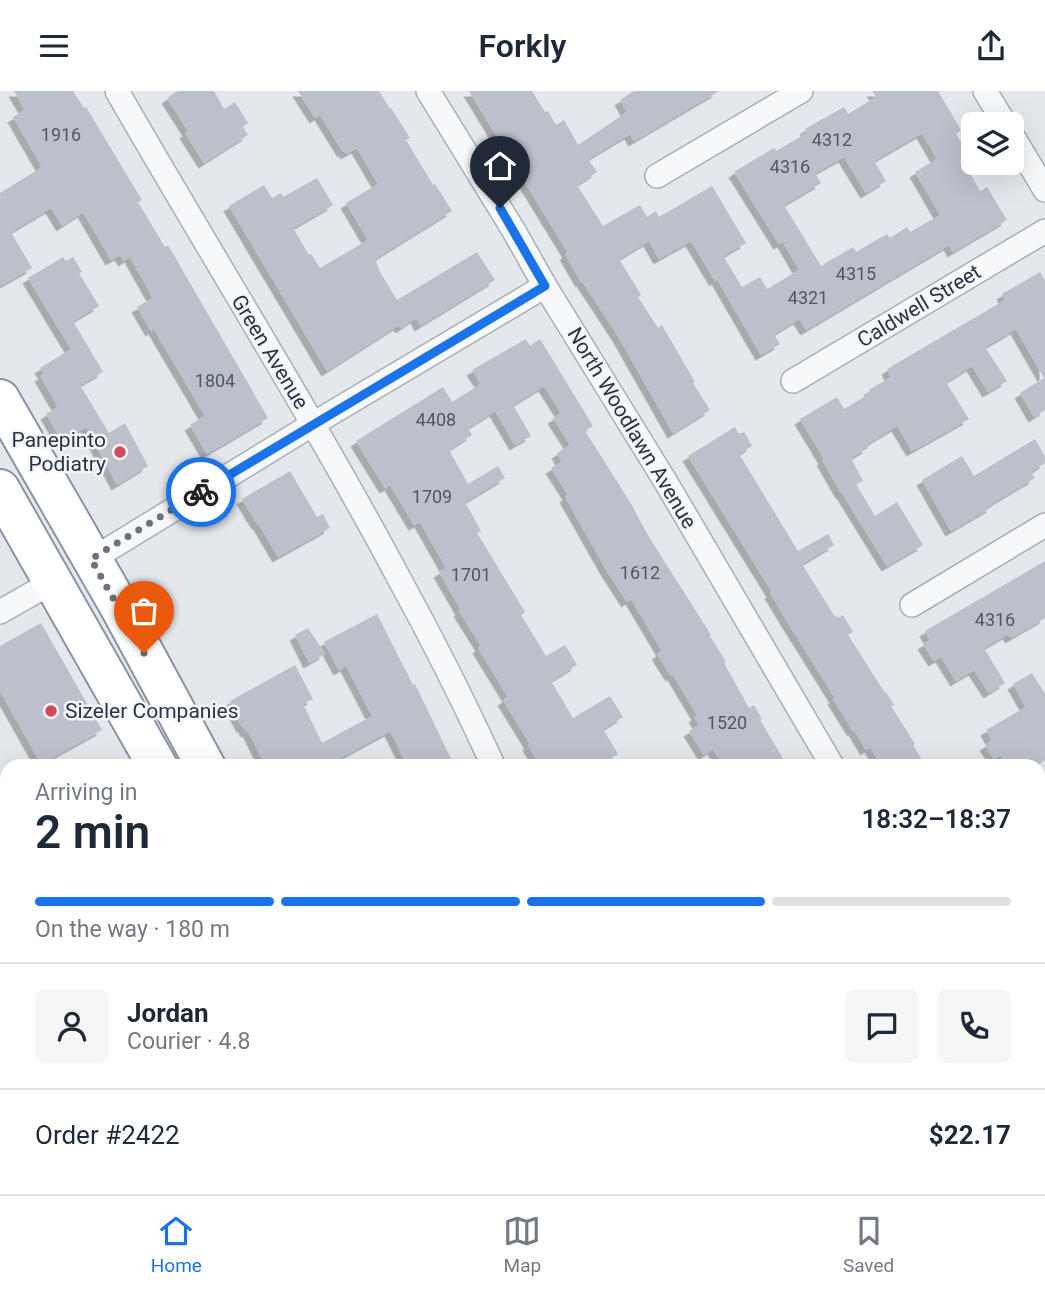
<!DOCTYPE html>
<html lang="en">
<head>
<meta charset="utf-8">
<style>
	:root { --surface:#fff; --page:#f6f6f7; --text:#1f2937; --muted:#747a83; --line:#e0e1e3; --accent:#1a73e8 }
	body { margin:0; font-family:Roboto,sans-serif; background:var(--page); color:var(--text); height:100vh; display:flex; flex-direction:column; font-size:26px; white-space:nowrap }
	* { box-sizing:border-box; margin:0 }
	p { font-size:23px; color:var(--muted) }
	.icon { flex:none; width:38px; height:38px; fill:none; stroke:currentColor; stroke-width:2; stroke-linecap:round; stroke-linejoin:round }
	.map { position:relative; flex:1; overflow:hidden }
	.panel { position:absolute; left:0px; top:668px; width:1046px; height:436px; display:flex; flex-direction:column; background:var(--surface); border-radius:21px 21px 0 0; box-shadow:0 7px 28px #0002 }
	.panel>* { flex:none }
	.controls { position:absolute; left:961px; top:21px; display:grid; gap:14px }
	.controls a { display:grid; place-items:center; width:63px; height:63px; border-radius:10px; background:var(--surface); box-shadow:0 7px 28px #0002; font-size:35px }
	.pin { position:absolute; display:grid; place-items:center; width:60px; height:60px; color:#fff; margin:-72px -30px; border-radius:50% 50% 50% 0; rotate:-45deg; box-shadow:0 0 7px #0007 }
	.pin .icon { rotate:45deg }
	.courier { position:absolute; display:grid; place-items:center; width:70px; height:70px; margin:-35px; border:5px solid #1a73e8; border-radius:50%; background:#fff; color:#222; box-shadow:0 2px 9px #0007 }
	.overview em { font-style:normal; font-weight:600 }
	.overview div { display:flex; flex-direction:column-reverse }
	.overview { display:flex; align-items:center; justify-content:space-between; height:119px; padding:0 35px }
	h1 { font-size:46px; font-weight:600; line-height:52px }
	.bar { display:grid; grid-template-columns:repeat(4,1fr); gap:10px 7px; align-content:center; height:84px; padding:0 35px }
	.bar i { height:9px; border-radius:5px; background:var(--line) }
	.bar .current { background:var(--accent) }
	.bar p { grid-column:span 4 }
	.line { display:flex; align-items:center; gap:18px; padding:0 35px; border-top:2px solid var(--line) }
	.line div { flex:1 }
	.round { display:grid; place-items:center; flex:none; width:74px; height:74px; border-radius:10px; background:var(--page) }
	header { display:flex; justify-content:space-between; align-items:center; height:91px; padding:0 35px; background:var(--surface); font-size:32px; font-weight:600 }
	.menu { display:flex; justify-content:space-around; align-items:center; height:98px; border-top:2px solid var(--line); background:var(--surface); font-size:19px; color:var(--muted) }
	.menu a { display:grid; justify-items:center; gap:4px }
	.menu .current { color:var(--accent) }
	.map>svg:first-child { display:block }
</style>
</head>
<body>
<header><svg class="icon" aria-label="menu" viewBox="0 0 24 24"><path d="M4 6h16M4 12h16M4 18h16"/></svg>Forkly<svg class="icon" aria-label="share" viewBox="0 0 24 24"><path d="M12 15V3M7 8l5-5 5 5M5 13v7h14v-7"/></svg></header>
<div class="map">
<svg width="1045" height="1103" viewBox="0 0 1045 1103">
	<defs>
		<filter id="shadow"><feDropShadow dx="-5.5" dy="5.5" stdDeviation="0" flood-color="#0004"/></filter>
	</defs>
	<rect width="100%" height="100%" fill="#e4e7ec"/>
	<!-- building -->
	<g fill="#bbc0ca" fill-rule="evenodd" filter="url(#shadow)">
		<polygon points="14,0 73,0 84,17 86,16 142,109 138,111 165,156 168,154 268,327 207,363 190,334 205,325 154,238 151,240 137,216 153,207 130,166 124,170 120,164 111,169 83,121 62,135 51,117 11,141 32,177 0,195 0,102 42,76 13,26 25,19"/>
		<polygon points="178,0 214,0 224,18 235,11 248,32 243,36 248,44 204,72 185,42 188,40 167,7"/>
		<polygon points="298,0 379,0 390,18 391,17 410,47 406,49 433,94 435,93 452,120 375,168 380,181 397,209 477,161 495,189 420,235 416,227 401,237 399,234 327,280 229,115 264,94 272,107 281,102 283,106 317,87 333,114 293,137 309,164 311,163 320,177 368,149 346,112 378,93 357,57 346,63 345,60 343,61 320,24 315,27"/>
		<path d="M 469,0 L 532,0 L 545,21 L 548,20 L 556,34 L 564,29 L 578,54 L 627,21 L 620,9 L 634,0 L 719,0 L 634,50 L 630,43 L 588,68 L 597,81 L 577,94 L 603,135 L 640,114 L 647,126 L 656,120 L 659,126 L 712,95 L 746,152 L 723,165 L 742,196 L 760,186 L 767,198 L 799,179 L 783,151 L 779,153 L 734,81 L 774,57 L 776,60 L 807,42 L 805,38 L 844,16 L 848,23 L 876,6 L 872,0 L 938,0 L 961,39 L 956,43 L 969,65 L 963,69 L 964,72 L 980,100 L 987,96 L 1007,129 L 953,161 L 949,154 L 806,239 L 799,228 L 774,243 L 780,253 L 761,264 L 717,188 L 715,190 L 691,150 L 659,168 L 649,150 L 619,168 L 641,204 L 638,206 L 658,237 L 662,234 L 695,291 L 693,292 L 710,319 L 673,342 L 618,245 L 582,190 L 581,191 L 565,163 L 568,162 ZM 922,42 L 937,68 L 915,81 L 940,124 L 910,141 L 907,136 L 890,147 L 887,143 L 856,161 L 853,156 L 821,175 L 784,114 L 821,92 L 815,82 L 844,66 L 866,102 L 886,90 L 874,70 Z"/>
		<polygon points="63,166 66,170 73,166 82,181 79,182 99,215 73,230 103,281 80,294 109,342 125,332 148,375 117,394 86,336 62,350 46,323 58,316 40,285 44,283 40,277 71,258 28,187"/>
		<polygon points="1040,181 1045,189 1045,319 1034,326 1020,302 1044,287 1016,238 985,256 1007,290 988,301 972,275 946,291 969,328 912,360 897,335 866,354 868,357 851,367 863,390 856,393 875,425 897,411 923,454 887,475 842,402 841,402 822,369 824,368 800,328 837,306 844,318 871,302 869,299 891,286 887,278 1005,209 1002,203"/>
		<polygon points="526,248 530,255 540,248 593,335 585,340 630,411 649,446 711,544 710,545 726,571 724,572 749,617 754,614 762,628 760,629 788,676 724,676 713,658 704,664 689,640 699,634 694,626 697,624 673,584 671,585 657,563 662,560 631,508 627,511 607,480 565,406 568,404 551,377 562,371 557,362 570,354 553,327 561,322 544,295 513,314 531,345 515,354 495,320 468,337 472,344 449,359 468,393 498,375 505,387 465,411 481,440 477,442 525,521 521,524 546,565 565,554 577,574 551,590 573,627 610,605 623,626 603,638 618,663 597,676 575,676 571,669 561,676 541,676 528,654 530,653 503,609 508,606 478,557 481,555 459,520 461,519 439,481 446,477 420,431 414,434 390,394 385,397 356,350 443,296 452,311 481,293 472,279"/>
		<polygon points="735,336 739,343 744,341 752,355 739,363 798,460 828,443 834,454 802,473 835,526 837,524 838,527 843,524 853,541 848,544 885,602 886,601 894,614 891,615 915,653 913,654 926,676 882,676 870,656 866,659 854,639 853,640 833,608 835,607 788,532 770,502 772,501 688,365"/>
		<polygon points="1035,348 1045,365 1045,372 1031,381 1035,387 991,413 992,416 951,440 922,389 962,365 974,385"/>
		<polygon points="290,380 317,426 323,423 330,437 278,466 258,432 257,433 242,408"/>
		<polygon points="1045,470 1045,527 1011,547 1008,543 984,557 1005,592 989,602 974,579 956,590 941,566 934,570 923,553 930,549 925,540"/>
		<polygon points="377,523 413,594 415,593 455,676 408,676 390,640 333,671 335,676 266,676 248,640 246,641 243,635 242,636 232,617 234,616 230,610 295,574 313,608 303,613 322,652 372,625 346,575 339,579 324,551"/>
		<polygon points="41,532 102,639 41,673 0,600 0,555"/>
		<polygon points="308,537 325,563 309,572 295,544"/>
		<polygon points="1032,582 1045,603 1045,669 1035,676 1008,676 1001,664 994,668 985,654 992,650 986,639 1026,616 1013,593"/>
	</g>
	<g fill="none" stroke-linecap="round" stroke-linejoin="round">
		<!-- street casing -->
		<g stroke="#a9aeb7" stroke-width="26">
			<g id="street">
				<path d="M 117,0 C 211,164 312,324 401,491 C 434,551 465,613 494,676"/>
				<polyline points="428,0 514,140 545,195 667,393 833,676"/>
				<polyline points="985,0 1005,33"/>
				<polyline points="1012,44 1045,99"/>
				<polyline points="657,85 801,0"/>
				<polyline points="793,290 1045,140"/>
				<polyline points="91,469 313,333 545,195"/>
				<polyline points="912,514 1045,434"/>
				<polyline points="0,521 54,490"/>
				<polyline points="1041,713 1045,711"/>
				<polyline points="0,987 7,1004"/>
				<polyline points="1040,1017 1045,1026"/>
				<polyline points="0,1049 7,1053"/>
				<polyline points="88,1097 99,1103"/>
				<polyline points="678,1097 680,1103"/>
				<polyline points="898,1103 909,1097"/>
			</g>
		</g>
		<!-- highway casing -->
		<g stroke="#8b94a3" stroke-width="42">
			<g id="highway">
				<polyline points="0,308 119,515 206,676"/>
				<polyline points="0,398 158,676"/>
				<polyline points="350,1097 352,1103"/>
				<polyline points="396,1097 398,1103"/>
			</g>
		</g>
		<!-- street -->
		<use href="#street" stroke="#f7f8fa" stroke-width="23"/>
		<!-- highway -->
		<use href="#highway" stroke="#fff" stroke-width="38"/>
	</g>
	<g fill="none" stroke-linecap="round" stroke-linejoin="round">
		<!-- done -->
		<polyline stroke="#6c737f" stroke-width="7" stroke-dasharray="0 12.6" points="144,562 91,468 201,401"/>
		<!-- route -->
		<polyline stroke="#1a73e8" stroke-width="9" points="201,401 545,195 500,117"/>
	</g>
	<!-- markers -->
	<g fill="#d1495b" stroke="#f4f6f9" stroke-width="2.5">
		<circle cx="120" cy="361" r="7"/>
		<circle cx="51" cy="620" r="7"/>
	</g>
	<g text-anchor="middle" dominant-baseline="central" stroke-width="5" stroke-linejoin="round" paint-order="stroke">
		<!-- number labels -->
		<g font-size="18" fill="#4f5766">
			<text x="61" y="43">1916</text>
			<text x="832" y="48">4312</text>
			<text x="790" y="75">4316</text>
			<text x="856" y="182">4315</text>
			<text x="808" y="206">4321</text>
			<text x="215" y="289">1804</text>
			<text x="436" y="328">4408</text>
			<text x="432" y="405">1709</text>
			<text x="640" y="481">1612</text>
			<text x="471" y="483">1701</text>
			<text x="995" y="528">4316</text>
			<text x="727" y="631">1520</text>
		</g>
		<!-- street labels -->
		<g font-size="21" fill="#2b3445" stroke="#f4f6f9">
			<text transform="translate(919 215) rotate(-31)">Caldwell Street</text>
			<text transform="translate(270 261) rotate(59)">Green Avenue</text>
			<text transform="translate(632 337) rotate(59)">North Woodlawn Avenue</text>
		</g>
		<!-- poi labels -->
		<g font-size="21" fill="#2b3445" stroke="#f4f6f9" text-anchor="end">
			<text x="106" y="349">Panepinto<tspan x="106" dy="24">Podiatry</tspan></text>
			<text x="65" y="620" text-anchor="start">Sizeler Companies</text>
		</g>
	</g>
</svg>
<div class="controls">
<a><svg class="icon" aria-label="layers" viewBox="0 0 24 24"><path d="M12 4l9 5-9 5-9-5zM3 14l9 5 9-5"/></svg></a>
</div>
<div class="pin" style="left:144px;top:562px;background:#ea580c"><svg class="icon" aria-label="bag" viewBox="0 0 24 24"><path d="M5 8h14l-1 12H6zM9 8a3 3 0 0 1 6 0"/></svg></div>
<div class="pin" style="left:500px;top:117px;background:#1f2937"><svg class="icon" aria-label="home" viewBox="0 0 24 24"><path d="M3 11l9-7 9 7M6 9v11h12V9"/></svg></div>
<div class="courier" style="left:201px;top:401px"><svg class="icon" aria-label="bike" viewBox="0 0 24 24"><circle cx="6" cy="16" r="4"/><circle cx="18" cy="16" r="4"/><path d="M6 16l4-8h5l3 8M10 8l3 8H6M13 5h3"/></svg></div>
<section class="panel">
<div class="overview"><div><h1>2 min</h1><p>Arriving in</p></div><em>18:32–18:37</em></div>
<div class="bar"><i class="current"></i><i class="current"></i><i class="current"></i><i></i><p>On the way · 180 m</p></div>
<div class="line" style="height:126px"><a class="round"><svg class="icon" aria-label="person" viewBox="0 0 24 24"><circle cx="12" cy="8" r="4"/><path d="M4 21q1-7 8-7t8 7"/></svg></a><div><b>Jordan</b><p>Courier · 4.8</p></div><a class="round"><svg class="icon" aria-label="chat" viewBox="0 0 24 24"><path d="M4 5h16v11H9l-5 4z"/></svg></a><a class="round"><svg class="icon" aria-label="phone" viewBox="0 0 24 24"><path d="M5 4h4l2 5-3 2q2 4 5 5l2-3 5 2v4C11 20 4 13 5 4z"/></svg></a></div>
<div class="line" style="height:91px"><div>Order #2422</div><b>$22.17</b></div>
</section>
</div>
<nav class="menu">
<a class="current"><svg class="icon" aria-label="home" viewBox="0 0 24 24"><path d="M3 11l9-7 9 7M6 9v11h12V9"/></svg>Home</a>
<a><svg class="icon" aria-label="map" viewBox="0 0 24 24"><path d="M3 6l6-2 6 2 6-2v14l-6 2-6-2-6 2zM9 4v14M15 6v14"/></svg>Map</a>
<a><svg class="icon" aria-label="saved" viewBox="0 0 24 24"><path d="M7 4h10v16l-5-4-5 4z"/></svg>Saved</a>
</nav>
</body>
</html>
